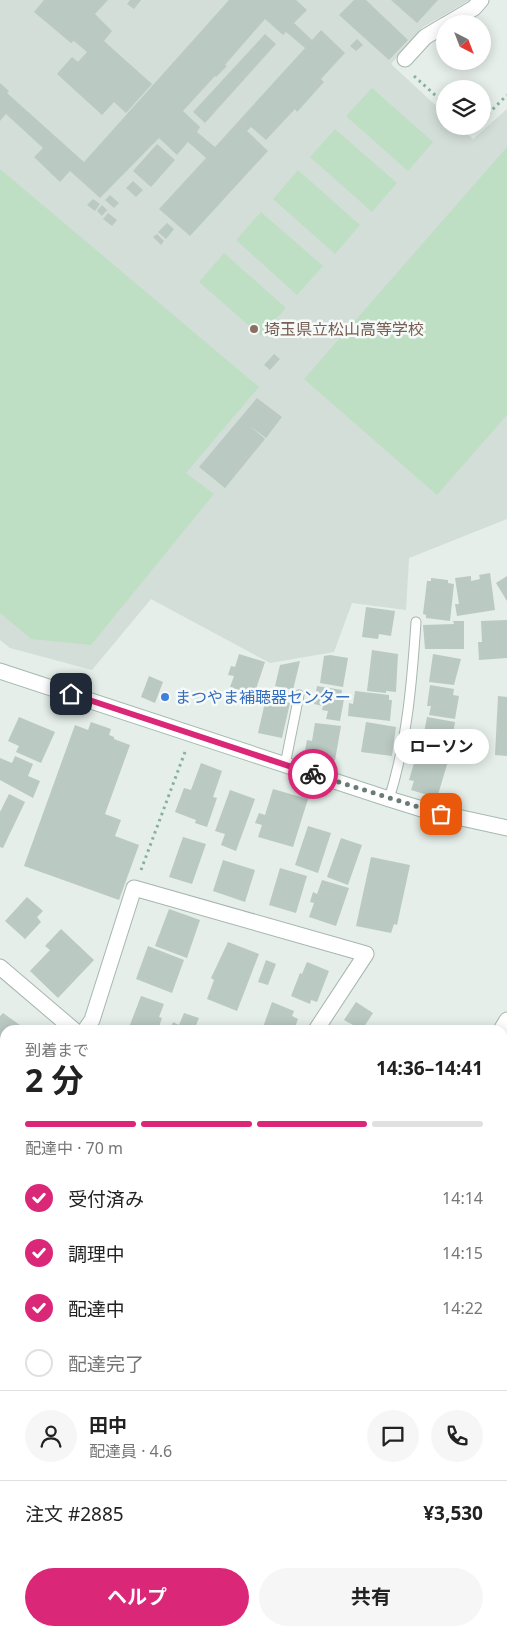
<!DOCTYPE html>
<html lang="ja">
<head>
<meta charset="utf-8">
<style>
	:root { --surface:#fff; --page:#f6f6f6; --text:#222; --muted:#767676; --line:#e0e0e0; --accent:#db2777 }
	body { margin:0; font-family:"Noto Sans","Noto Sans JP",sans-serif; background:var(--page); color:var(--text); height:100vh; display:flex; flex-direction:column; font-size:19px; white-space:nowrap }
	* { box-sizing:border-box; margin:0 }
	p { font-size:16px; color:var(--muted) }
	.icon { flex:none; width:28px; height:28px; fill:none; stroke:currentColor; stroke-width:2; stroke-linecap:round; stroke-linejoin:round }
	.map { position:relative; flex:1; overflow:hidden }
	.panel { position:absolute; left:0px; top:1025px; width:508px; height:611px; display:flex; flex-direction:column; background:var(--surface); border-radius:15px 15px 0 0; box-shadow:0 2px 12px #0003 }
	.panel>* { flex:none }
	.needle { width:32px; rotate:138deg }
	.buttons { position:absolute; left:436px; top:15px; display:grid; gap:10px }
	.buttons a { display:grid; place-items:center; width:55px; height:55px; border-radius:50%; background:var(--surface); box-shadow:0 2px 12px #0003; font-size:25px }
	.pin { position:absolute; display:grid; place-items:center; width:42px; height:42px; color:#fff; margin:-21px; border-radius:10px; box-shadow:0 2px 8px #0006 }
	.courier { position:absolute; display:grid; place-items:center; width:50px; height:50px; margin:-25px; border:4px solid #db2777; border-radius:50%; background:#fff; color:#222; box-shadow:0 1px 6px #0007 }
	.bubble { position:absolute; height:35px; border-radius:18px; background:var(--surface); box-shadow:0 2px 12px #0003; font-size:16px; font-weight:700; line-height:35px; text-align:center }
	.overview em { font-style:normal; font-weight:700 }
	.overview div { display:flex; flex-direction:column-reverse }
	.overview { display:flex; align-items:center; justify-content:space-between; height:85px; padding:0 25px }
	h1 { font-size:32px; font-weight:700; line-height:38px }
	.bar { display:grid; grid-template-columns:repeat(4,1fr); gap:8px 5px; align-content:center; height:60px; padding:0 25px }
	.bar i { height:6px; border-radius:4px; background:var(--line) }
	.bar .selected { background:var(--accent) }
	.bar p { grid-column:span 4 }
	.line { display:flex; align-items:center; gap:12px; padding:0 25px; border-top:1px solid var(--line) }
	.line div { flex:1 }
	.round { display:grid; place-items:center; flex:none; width:52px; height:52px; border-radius:26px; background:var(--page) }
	ol { padding:0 25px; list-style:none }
	li { display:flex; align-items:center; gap:15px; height:55px }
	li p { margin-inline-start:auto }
	li .icon { padding:5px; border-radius:50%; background:var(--accent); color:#fff; stroke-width:4 }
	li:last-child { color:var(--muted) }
	li i { width:28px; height:28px; border:2px solid var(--line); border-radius:50% }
	.action { display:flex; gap:10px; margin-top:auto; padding:10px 25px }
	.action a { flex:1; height:58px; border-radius:30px; background:var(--accent); color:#fff; font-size:20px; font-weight:700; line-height:58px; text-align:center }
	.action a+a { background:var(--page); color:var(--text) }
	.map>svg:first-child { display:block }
</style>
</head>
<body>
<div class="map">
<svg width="507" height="1636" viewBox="0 0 507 1636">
	<rect width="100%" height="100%" fill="#e5eee9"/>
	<!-- built -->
	<polygon fill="#d3ded8" points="0,0 470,0 423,27 391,64 445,114 445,126 459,126 473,139 507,109 507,519 409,558 406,610 352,603 334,652 270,663 151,599 92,670 10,648 0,640"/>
	<!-- green -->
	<g fill="#bfdfc5">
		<polygon points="372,88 433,142 408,171 346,116"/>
		<polygon points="335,129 397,183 372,212 310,157"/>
		<polygon points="507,147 507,415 437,495 304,379"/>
		<polygon points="0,169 259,387 186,473 214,494 91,645 31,639 0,613"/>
		<polygon points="298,170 360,225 335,254 273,199"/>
		<polygon points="261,212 323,266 297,295 236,240"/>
		<polygon points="224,253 286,308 261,336 199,282"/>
	</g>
	<!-- building -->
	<g fill="#bac9c2" fill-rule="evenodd">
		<polygon points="44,0 108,0 95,14 112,31 104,41 152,84 126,113 114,102 102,115 57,74 72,57 78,62 87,52 74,41 71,43 34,12"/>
		<polygon points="130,0 141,0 134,9 127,4"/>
		<path d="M 229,0 L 296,0 L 307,10 L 294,23 L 312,40 L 321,30 L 345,53 L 321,79 L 324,82 L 297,112 L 295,109 L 266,140 L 251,127 L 247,131 L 268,151 L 190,236 L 159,209 L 206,158 L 188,142 L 177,155 L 159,138 L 100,198 L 70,171 L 60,182 L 34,157 L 43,148 L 6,114 L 0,121 L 0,83 L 9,91 L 7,93 L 84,162 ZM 265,19 L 283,35 L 286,32 L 305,48 L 215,147 L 197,132 L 200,127 L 183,111 L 215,76 L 216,77 L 227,66 L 225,65 Z"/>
		<polygon points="354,0 366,0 408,40 389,60 339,15"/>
		<polygon points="391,0 438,0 417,23"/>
		<polygon points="265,34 276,44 205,123 193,112"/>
		<polygon points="357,39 363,45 356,51 350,46"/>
		<polygon points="157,144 175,160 151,187 133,171"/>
		<polygon points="133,181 143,190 136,197 126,188"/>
		<polygon points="110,195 119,203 114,208 105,200"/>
		<polygon points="93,199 100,204 95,211 87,205"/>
		<polygon points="102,205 107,210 102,216 97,211"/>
		<polygon points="108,213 117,220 112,226 103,219"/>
		<polygon points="167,223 174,229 166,239 158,232"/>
		<polygon points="157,234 164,241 161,245 153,237"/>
		<polygon points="274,354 280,359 270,370 264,365"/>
		<polygon points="257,398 282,417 266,438 250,426 265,439 225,488 199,467"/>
		<polygon points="490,573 495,610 457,616 455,604 459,604 455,578 471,576 471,581 480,579 479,575"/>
		<polygon points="507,576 507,601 496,583"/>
		<polygon points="431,578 448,580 448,583 454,584 450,621 426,618 426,615 423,614 427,581 431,581"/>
		<polygon points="366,607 395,611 391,636 379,634 378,639 362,637"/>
		<polygon points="507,620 507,658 479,660 478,642 482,642 481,621"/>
		<polygon points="453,621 464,621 464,649 425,649 423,625 454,624"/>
		<polygon points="372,650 398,654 396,692 386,691 386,693 367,691"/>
		<polygon points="239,654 265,662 254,695 230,687 234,676 228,675 231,666 235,667"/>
		<polygon points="433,654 461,659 454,685 429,682"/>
		<polygon points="330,655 348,658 343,687 320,683 324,656"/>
		<polygon points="300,661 293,690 275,686 280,665"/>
		<polygon points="149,676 163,682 155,703 141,697"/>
		<polygon points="430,685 454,689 453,695 459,696 455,719 429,715 431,706 427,706"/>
		<polygon points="317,686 342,690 341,699 344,699 340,721 326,719 328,711 322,710 323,706 314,704"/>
		<polygon points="355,691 389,695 389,700 392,700 390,721 348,716 349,703 353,704"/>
		<polygon points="498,696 507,697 507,756 495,755"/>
		<polygon points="266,698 290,703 282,738 258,733"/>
		<polygon points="19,717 55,732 41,763 16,752 19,746 8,741"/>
		<polygon points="427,717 455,722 449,754 430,751 430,734 424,733"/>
		<polygon points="91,722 111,729 109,735 114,737 114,739 130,745 105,814 121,820 115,836 139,845 119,900 24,866 75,725 88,730"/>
		<polygon points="366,722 396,727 392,756 361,752"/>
		<polygon points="315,723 341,726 335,760 317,758 318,751 305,750 307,740 312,741"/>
		<polygon points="410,747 416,749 414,759 407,758"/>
		<polygon points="422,750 449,758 437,798 411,790 414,781 409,780 417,753 421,754"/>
		<polygon points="15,756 33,764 28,776 40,781 33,798 0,780 0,758 12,763"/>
		<polygon points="201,763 222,771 213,797 217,798 207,827 195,823 196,820 175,812 184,788 191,790"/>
		<polygon points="273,789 308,799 293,847 258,837 262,825 255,823 259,813 265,815"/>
		<polygon points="230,790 255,799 236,851 221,845 225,834 215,831"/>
		<polygon points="9,794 25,802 3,848 0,847 0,812"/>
		<polygon points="308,826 331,833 318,873 295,865"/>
		<polygon points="183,837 206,844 192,884 169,877"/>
		<polygon points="341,838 362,845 348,885 327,877"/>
		<polygon points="371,857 410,865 397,925 394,924 391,933 356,926"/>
		<polygon points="223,860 255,870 245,902 213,891"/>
		<polygon points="280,868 307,876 296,913 269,905"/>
		<polygon points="322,880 349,888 336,926 309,917 314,903 310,902 313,892 317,894"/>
		<polygon points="27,897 43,911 37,917 41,922 25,939 5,921"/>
		<polygon points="169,909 200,920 187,958 155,946"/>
		<polygon points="61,929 94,960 58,998 30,971 50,950 45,946"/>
		<polygon points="228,942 259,954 237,1011 207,999 214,980 211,978"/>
		<polygon points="148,946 184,960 172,993 136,979"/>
		<polygon points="266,960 276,964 268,985 258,982"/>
		<polygon points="307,962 329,971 317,1002 311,1000 310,1004 291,996 300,973 302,974"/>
		<polygon points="141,996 164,1004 159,1017 162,1018 158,1030 128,1030"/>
		<polygon points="272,1002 294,1011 292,1016 298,1019 294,1030 262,1030"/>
		<polygon points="356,1002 373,1013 362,1030 344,1020"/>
		<polygon points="3,1013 24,1028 5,1030 5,1052 0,1048 0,1016"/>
		<polygon points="184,1013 199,1018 194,1030 170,1030 173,1022 179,1025"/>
		<polygon points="3,1088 5,1089 5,1127 0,1123 0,1092"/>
		<polygon points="502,1118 507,1121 507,1148 502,1155"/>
		<polygon points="5,1189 5,1202 0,1199"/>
		<polygon points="0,1204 5,1207 5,1228 0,1225"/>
		<polygon points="502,1221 507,1223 507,1247 504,1252"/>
		<polygon points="5,1329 5,1362 0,1359 0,1342"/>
		<polygon points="0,1367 5,1371 5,1403 0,1400"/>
		<polygon points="502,1382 507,1384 507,1436 502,1433"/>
		<polygon points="0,1449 5,1452 4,1487 0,1485"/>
		<polygon points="502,1501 507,1504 507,1518 502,1525"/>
		<polygon points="5,1533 5,1554 0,1551 0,1541"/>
		<polygon points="0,1558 5,1562 5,1589 0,1594"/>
		<polygon points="505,1578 507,1579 507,1605 502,1602 502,1582"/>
		<polygon points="502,1621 507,1624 507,1636 473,1636 476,1631 502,1631"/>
		<polygon points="41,1631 67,1631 63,1636 48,1636"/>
		<polygon points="252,1631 281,1631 278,1636 260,1636"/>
		<polygon points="369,1631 398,1631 395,1636 366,1636"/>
		<polygon points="413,1631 416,1631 423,1636 410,1636"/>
	</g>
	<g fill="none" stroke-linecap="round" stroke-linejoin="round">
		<!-- service casing -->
		<g stroke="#a7b6b0" stroke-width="11">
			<g id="service">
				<polyline points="285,765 299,695"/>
				<path d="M 389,799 C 407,742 412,682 416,622"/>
			</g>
		</g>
		<!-- minor casing -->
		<g stroke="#a7b6b0" stroke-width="17">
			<g id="minor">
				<polyline points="447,24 474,8 481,0"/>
				<polyline points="405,59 425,37 445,25"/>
				<polyline points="0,967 74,1030"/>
				<polyline points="85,1030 92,1020 134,888 366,954 316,1030"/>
				<polyline points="0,1282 5,1275"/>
				<polyline points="502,1316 507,1309"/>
				<polyline points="502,1364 507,1367"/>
				<polyline points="0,1427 5,1430"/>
				<polyline points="0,1518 5,1511"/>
				<polyline points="502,1550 507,1543"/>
				<polyline points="297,1631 295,1633 300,1636"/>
				<polyline points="446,1636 449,1631"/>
			</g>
		</g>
		<!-- tertiary casing -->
		<g stroke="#a7b6b0" stroke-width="17">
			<g id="tertiary">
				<polyline points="501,1030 507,1020"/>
				<polyline points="108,1636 112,1631"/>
			</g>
		</g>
		<!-- secondary casing -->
		<g stroke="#a3bab0" stroke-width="17">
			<polyline id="secondary" points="0,671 389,799 425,810 507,828"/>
		</g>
		<!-- path -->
		<g stroke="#86b1a1" stroke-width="3" stroke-dasharray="2.5 4" stroke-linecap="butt">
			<polyline points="414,76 445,104"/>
			<polyline points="482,116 489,113 507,95"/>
			<polyline points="141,870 185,752"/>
		</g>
		<!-- service -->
		<use href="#service" stroke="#fff" stroke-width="9"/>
		<!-- minor -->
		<use href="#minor" stroke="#fff" stroke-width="15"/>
		<!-- tertiary -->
		<use href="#tertiary" stroke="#fff" stroke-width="15"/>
		<!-- secondary -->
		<use href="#secondary" stroke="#fff" stroke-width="15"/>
	</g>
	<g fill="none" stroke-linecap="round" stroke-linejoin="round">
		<!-- done -->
		<polyline stroke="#687d75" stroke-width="5" stroke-dasharray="0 9" points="313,774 441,814"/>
		<!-- route -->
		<polyline stroke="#db2777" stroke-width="6" points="71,694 313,774"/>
	</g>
	<!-- markers -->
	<circle fill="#8d6e63" stroke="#f6faf8" stroke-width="2" cx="254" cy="329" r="5"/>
	<circle fill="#3f7fe0" stroke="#f6faf8" stroke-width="2" cx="165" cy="697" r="5"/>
	<g text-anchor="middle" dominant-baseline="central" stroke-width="5" stroke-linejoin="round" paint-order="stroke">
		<!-- education labels -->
		<g font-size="16" fill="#785e54" stroke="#f6faf8" text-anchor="start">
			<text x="264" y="329">埼玉県立松山高等学校</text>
		</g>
		<!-- shop labels -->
		<g font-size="16" fill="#366cbe" stroke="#f6faf8" text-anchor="start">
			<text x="175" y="697">まつやま補聴器センター</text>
		</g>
	</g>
</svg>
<div class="buttons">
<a><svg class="needle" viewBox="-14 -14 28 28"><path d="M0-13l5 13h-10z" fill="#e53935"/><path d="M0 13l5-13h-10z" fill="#767676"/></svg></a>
<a><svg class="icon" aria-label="layers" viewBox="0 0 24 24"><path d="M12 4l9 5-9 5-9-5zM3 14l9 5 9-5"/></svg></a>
</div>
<div class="pin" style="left:441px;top:814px;background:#ea580c"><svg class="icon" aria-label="bag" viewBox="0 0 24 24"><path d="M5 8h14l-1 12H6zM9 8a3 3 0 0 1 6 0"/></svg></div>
<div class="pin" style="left:71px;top:694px;background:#1f2937"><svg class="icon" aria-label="home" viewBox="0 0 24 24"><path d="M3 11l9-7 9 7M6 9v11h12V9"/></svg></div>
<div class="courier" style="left:313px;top:774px"><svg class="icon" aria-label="bike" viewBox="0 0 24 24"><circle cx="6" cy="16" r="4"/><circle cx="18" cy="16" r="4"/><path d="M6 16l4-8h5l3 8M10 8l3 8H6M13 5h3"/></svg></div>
<div class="bubble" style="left:394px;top:729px;width:95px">ローソン</div>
<section class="panel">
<div class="overview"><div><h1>2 分</h1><p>到着まで</p></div><em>14:36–14:41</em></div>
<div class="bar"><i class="selected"></i><i class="selected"></i><i class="selected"></i><i></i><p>配達中 · 70 m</p></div>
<ol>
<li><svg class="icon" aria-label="check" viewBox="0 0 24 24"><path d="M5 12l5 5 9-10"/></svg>受付済み<p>14:14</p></li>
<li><svg class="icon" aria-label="check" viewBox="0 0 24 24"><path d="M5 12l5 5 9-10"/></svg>調理中<p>14:15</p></li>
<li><svg class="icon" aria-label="check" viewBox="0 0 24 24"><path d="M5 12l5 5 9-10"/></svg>配達中<p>14:22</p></li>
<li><i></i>配達完了</li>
</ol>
<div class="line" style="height:90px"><a class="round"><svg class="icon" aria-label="person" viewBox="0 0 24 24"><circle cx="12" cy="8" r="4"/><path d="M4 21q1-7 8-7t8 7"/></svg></a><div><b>田中</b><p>配達員 · 4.6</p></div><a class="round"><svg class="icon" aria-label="chat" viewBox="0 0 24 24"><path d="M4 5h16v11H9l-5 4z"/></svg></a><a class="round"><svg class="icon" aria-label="phone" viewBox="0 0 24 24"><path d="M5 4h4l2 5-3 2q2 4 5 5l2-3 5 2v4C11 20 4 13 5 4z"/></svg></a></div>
<div class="line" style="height:65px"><div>注文 #2885</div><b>¥3,530</b></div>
<div class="action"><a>ヘルプ</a><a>共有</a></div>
</section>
</div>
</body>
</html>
